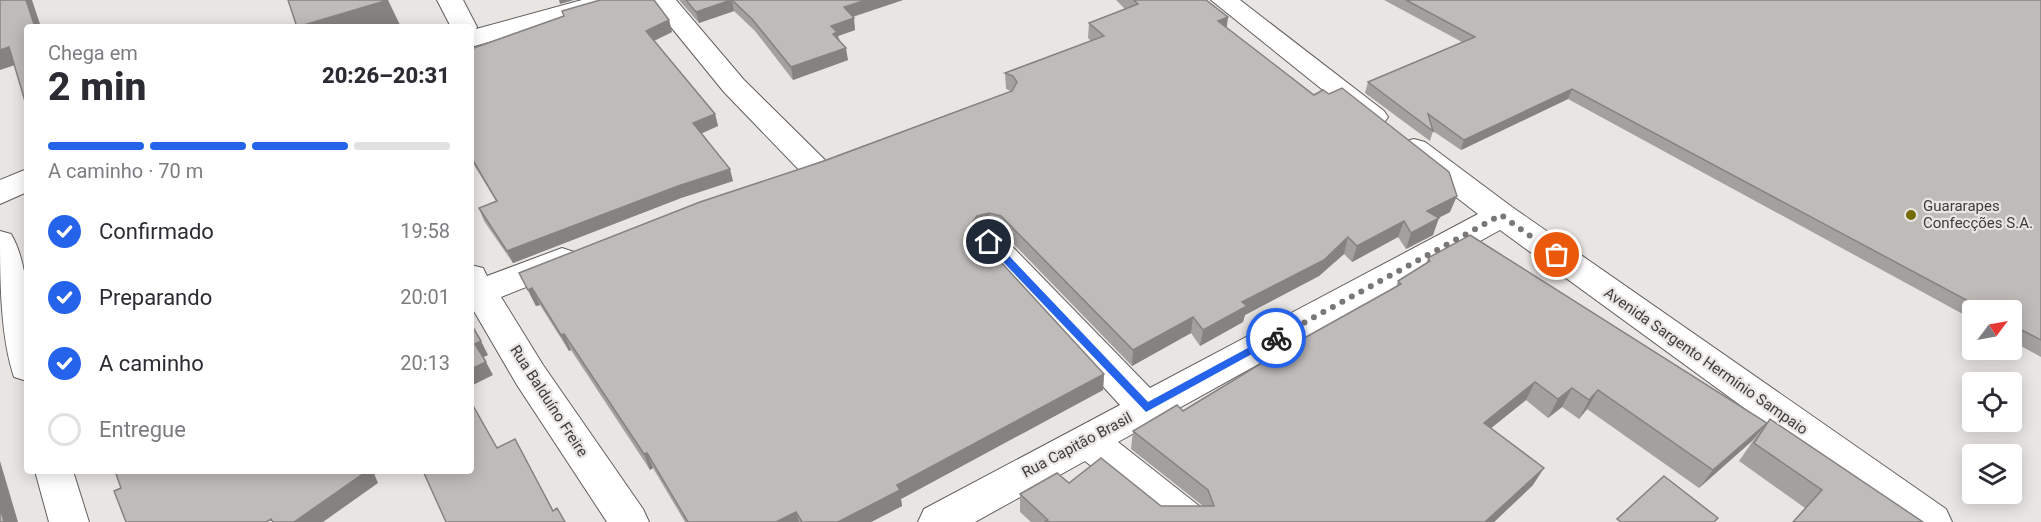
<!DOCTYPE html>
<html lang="pt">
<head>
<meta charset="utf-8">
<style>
	:root { --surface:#fff; --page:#f2f2f3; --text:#2b2b33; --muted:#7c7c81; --line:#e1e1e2; --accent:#2563eb }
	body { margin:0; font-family:Roboto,sans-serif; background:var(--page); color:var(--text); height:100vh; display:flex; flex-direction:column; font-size:22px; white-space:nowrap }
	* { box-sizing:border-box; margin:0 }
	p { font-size:20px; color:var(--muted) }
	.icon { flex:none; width:33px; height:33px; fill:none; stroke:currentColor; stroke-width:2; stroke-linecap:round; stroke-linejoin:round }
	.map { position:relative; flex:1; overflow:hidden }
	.details { position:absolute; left:24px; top:24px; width:450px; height:450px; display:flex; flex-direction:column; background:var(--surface); border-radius:6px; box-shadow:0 3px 15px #0003 }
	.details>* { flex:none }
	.needle { width:39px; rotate:58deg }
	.fabs { position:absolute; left:1962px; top:300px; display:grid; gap:12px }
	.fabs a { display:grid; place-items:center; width:60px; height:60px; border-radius:6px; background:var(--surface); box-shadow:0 3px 15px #0003; font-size:30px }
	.pin { position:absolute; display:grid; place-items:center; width:51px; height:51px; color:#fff; margin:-26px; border:3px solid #fff; border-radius:50%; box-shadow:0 2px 6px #0007 }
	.courier { position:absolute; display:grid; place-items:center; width:60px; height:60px; margin:-30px; border:4px solid #2563eb; border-radius:50%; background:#fff; color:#222; box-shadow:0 2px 8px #0007 }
	.headline em { font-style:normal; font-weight:800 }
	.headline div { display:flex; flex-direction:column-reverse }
	.headline { display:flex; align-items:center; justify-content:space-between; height:102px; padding:0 24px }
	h1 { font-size:39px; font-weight:800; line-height:45px }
	.bar { display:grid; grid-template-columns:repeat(4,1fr); gap:9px 6px; align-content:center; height:72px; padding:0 24px }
	.bar i { height:8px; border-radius:4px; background:var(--line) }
	.bar .selected { background:var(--accent) }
	.bar p { grid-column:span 4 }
	ol { padding:0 24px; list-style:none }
	li { display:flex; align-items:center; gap:18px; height:66px }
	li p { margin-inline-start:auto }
	li .icon { padding:6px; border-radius:50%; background:var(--accent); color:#fff; stroke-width:4 }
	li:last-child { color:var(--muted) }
	li i { width:33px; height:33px; border:3px solid var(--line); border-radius:50% }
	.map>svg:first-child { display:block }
</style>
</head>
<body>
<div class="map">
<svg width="2041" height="522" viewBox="0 0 2041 522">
	<rect width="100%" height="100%" fill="#e8e5e3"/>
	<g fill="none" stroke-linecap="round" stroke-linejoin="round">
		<!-- minor casing -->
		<g stroke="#615e5c" stroke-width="2">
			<g id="minor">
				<polygon points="437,0 463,0 477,27 476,29 582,0 624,0 620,5 471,47 471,27 451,27"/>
				<polygon points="649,0 676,0 744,80 826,161 830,168 826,175 815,178 804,175 724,92"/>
				<polygon points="1211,0 1240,0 1384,111 1388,117 1384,123 1374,126 1364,123"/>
				<polygon points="1414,139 1425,142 1512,207 1946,509 1952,522 1901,522 1500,230 1118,442 1203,509 1209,522 1160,522 1085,461 975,522 918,522 924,509 1120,405 978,250 973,242 978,234 989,231 1000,234 1150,388 1478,214 1403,156 1399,149 1403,142"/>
				<polygon points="27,169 27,192 0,204 0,180"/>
				<path d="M 0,231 L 11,234 C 34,273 27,337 27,381 L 14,377 C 0,335 0,277 0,231 Z"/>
				<polygon points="562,248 574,252 578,260 574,268 501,297 543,365 643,509 649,522 607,522 517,385 471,306 471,265 483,268 487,276"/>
				<polygon points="35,471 73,471 89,522 49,522"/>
			</g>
		</g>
		<!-- minor -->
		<use href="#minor" fill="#fff" fill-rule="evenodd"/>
	</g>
	<!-- wall -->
	<g fill="#a3a19f">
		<polygon points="679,0 903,0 853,17 855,30 838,36 848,60 793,80 755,31 734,11 699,23"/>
		<polygon points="1116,0 1206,0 1227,28 1450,212 1438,218 1433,235 1406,249 1398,237 1352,262 1344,254 1319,276 1245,315 1243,322 1200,346 1191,333 1132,366 1002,232 990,229 977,232 975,235 1104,374 1103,390 901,499 902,506 871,522 685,522 653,468 650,470 571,350 569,351 540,305 536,306 519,273 1011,91 1006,89 1005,73 1091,41 1088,38 1089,23 1125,9"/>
		<polygon points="1384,0 2041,0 2041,357 2012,341 2012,310 1972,310 1972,319 1568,99 1461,150 1433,131 1430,141 1365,93 1368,82 1462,42"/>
		<polygon points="564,16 669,20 672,32 654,41 715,114 718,126 701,133 733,181 681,198 513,263 484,221 479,208 496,201 471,160 471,49"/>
		<polygon points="1428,258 1767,423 1752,441 1699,488 1587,409 1579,419 1562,407 1548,418 1526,400 1491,428 1533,485 1494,522 1031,522 1020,512 1020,494 1069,483 1161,506 1203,506 1131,449 1133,431 1183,411 1396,287 1398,281 1426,264"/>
		<polygon points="1770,419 1923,522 1805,508 1739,461 1755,438"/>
	</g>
	<!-- shaded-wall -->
	<g fill="#858382">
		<polygon points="26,0 32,0 41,27 35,27"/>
		<polygon points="388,0 401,27 297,27"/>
		<polygon points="559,0 574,0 560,4"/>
		<polygon points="732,0 734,11 699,23 696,12"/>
		<polygon points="866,0 903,0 845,19 844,7"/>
		<polygon points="1228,17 1226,33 1218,21"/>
		<polygon points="854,18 855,30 838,36 839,44 835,46 831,26"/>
		<polygon points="669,20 672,32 649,43 646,31"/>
		<polygon points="9,47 21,63 0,70 0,50"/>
		<polygon points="846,48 848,60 793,80 791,67"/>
		<polygon points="1572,89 1568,99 1461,150 1464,140"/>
		<polygon points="715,114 718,126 696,136 693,123"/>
		<polygon points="730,169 733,181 681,198 513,263 507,251 678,186"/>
		<polygon points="1457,196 1450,212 1421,227 1427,211"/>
		<polygon points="989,213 990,229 977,232 971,241 970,225 977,216"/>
		<polygon points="1439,218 1433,235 1406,249 1411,233"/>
		<polygon points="1404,221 1398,237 1352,262 1357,246"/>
		<polygon points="1348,237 1344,254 1319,276 1245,315 1243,322 1200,346 1203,330 1242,302"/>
		<polygon points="532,288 540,305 536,306 528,290"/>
		<polygon points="1193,317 1191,333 1132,366 1133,350"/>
		<polygon points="564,334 571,350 569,351 561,335"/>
		<polygon points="481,341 488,355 482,358 475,344"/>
		<polygon points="486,362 493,375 471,386 471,369"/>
		<polygon points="1104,374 1103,390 901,499 902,506 871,522 838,522 897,485"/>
		<polygon points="1535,382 1526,400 1475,441 1484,423"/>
		<polygon points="1572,388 1562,407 1548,418 1558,399"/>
		<polygon points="1598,390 1587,409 1579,419 1589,400"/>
		<polygon points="1767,423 1752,441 1699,488 1713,470"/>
		<polygon points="647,453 653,468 650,470 644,454"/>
		<polygon points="0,461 18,522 2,522 0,508"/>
		<polygon points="1544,468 1533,485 1494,522 1485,522"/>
		<polygon points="367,471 373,471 378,483 323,522 294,522"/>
		<polygon points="796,512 799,522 776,522"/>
	</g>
	<!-- building -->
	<g fill="#bebbb9" stroke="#858382" stroke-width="1.5">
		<polygon points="0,0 26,0 35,27 27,27 27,108 9,47 0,50"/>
		<polygon points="288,0 388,0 297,27"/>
		<polygon points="600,0 654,0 669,20 646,31 715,114 693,123 730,169 678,186 507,251 479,208 497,201 471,157 471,49 564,16 562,11"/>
		<polygon points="686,0 731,0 696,12"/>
		<polygon points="732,0 866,0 844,7 854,18 831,26 837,32 833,34 846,48 791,67 752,19"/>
		<polygon points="1134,0 1206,0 1228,17 1218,21 1314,95 1323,90 1329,94 1342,88 1449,172 1457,196 1427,211 1439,218 1411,233 1404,221 1357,246 1348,237 1324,260 1242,302 1247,306 1203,330 1193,317 1133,350 1001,216 989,213 977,216 970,225 976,235 1104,374 897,485 900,490 838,522 802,522 796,512 776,522 688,522 647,453 644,454 564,334 561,335 532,288 528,290 519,273 700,202 824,161 1012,91 1017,82 1013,76 1005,73 1104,36 1089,23 1138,4"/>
		<polygon points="1406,0 2041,0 2041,340 2012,325 2012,310 1985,310 1572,89 1464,140 1428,114 1433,131 1368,82 1475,37"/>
		<polygon points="1470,235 1767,423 1713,470 1598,390 1589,400 1572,388 1558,399 1535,382 1484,423 1544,468 1485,522 1044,522 1048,520 1020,494 1057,473 1069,483 1101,458 1161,506 1214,506 1208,490 1133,431 1177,405 1183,411 1290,346 1401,284 1398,281 1430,261 1428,258"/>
		<polygon points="471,324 481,341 475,344 486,362 471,369"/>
		<polygon points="471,402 497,448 515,439 553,511 557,508 565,522 446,522 423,471 471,471"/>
		<polygon points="1770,419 1923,522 1793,522 1822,490 1754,443"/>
		<polygon points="115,471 367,471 294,522 273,522 271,519 266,522 126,522 114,491 121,488"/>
		<polygon points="1664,476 1718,518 1714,522 1621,522 1617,519"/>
		<polygon points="0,508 4,521 2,522 0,522"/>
	</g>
	<!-- route -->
	<polygon fill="#2563eb" points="986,239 993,239 1148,402 1272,335 1276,334 1281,338 1146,412 986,244"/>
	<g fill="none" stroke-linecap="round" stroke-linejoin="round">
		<!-- done -->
		<polyline stroke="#7a7876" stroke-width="6" stroke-dasharray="0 10.8" points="1276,338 1501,215 1557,255"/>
	</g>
	<!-- markers -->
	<circle fill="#756c08" stroke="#e8e5e3" stroke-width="2" cx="1911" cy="215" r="6"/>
	<g text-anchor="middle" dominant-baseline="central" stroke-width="4.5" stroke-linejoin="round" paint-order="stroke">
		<!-- poi labels -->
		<g font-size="15" fill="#3e3d3c" stroke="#e8e5e3" text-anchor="start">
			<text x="1923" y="206">Guararapes<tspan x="1923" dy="17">Confecções S.A.</tspan></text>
		</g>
		<!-- street labels -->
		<g font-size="15" fill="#3e3d3c" stroke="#e8e5e3">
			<text transform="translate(1706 361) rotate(35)">Avenida Sargento Hermínio Sampaio</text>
			<text transform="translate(549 401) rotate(57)">Rua Balduíno Freire</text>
			<text transform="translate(1077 445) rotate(-28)">Rua Capitão Brasil</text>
		</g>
	</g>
</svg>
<div class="fabs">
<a><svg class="needle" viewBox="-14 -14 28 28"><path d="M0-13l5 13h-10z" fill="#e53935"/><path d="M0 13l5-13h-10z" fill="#7c7c81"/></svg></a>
<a><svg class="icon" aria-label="locate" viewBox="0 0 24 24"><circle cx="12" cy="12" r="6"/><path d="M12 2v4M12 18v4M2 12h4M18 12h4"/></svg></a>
<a><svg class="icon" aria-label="layers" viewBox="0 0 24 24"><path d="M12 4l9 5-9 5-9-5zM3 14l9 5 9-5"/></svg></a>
</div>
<div class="pin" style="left:1557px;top:255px;background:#ea580c"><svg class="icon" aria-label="bag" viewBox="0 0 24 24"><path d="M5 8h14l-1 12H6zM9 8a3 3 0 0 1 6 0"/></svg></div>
<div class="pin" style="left:989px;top:242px;background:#1f2937"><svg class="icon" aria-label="home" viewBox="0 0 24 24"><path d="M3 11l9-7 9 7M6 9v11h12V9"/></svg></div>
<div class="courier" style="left:1276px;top:338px"><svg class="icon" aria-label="bike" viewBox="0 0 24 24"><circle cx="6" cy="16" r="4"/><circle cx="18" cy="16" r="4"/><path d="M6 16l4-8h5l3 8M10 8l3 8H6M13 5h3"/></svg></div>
<section class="details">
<div class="headline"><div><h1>2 min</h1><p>Chega em</p></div><em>20:26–20:31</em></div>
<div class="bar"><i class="selected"></i><i class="selected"></i><i class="selected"></i><i></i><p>A caminho · 70 m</p></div>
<ol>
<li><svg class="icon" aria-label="check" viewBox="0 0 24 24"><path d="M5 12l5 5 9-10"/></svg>Confirmado<p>19:58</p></li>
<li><svg class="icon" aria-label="check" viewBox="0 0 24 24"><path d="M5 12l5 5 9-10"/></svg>Preparando<p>20:01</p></li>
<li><svg class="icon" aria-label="check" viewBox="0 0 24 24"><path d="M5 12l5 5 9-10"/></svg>A caminho<p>20:13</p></li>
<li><i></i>Entregue</li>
</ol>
</section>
</div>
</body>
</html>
